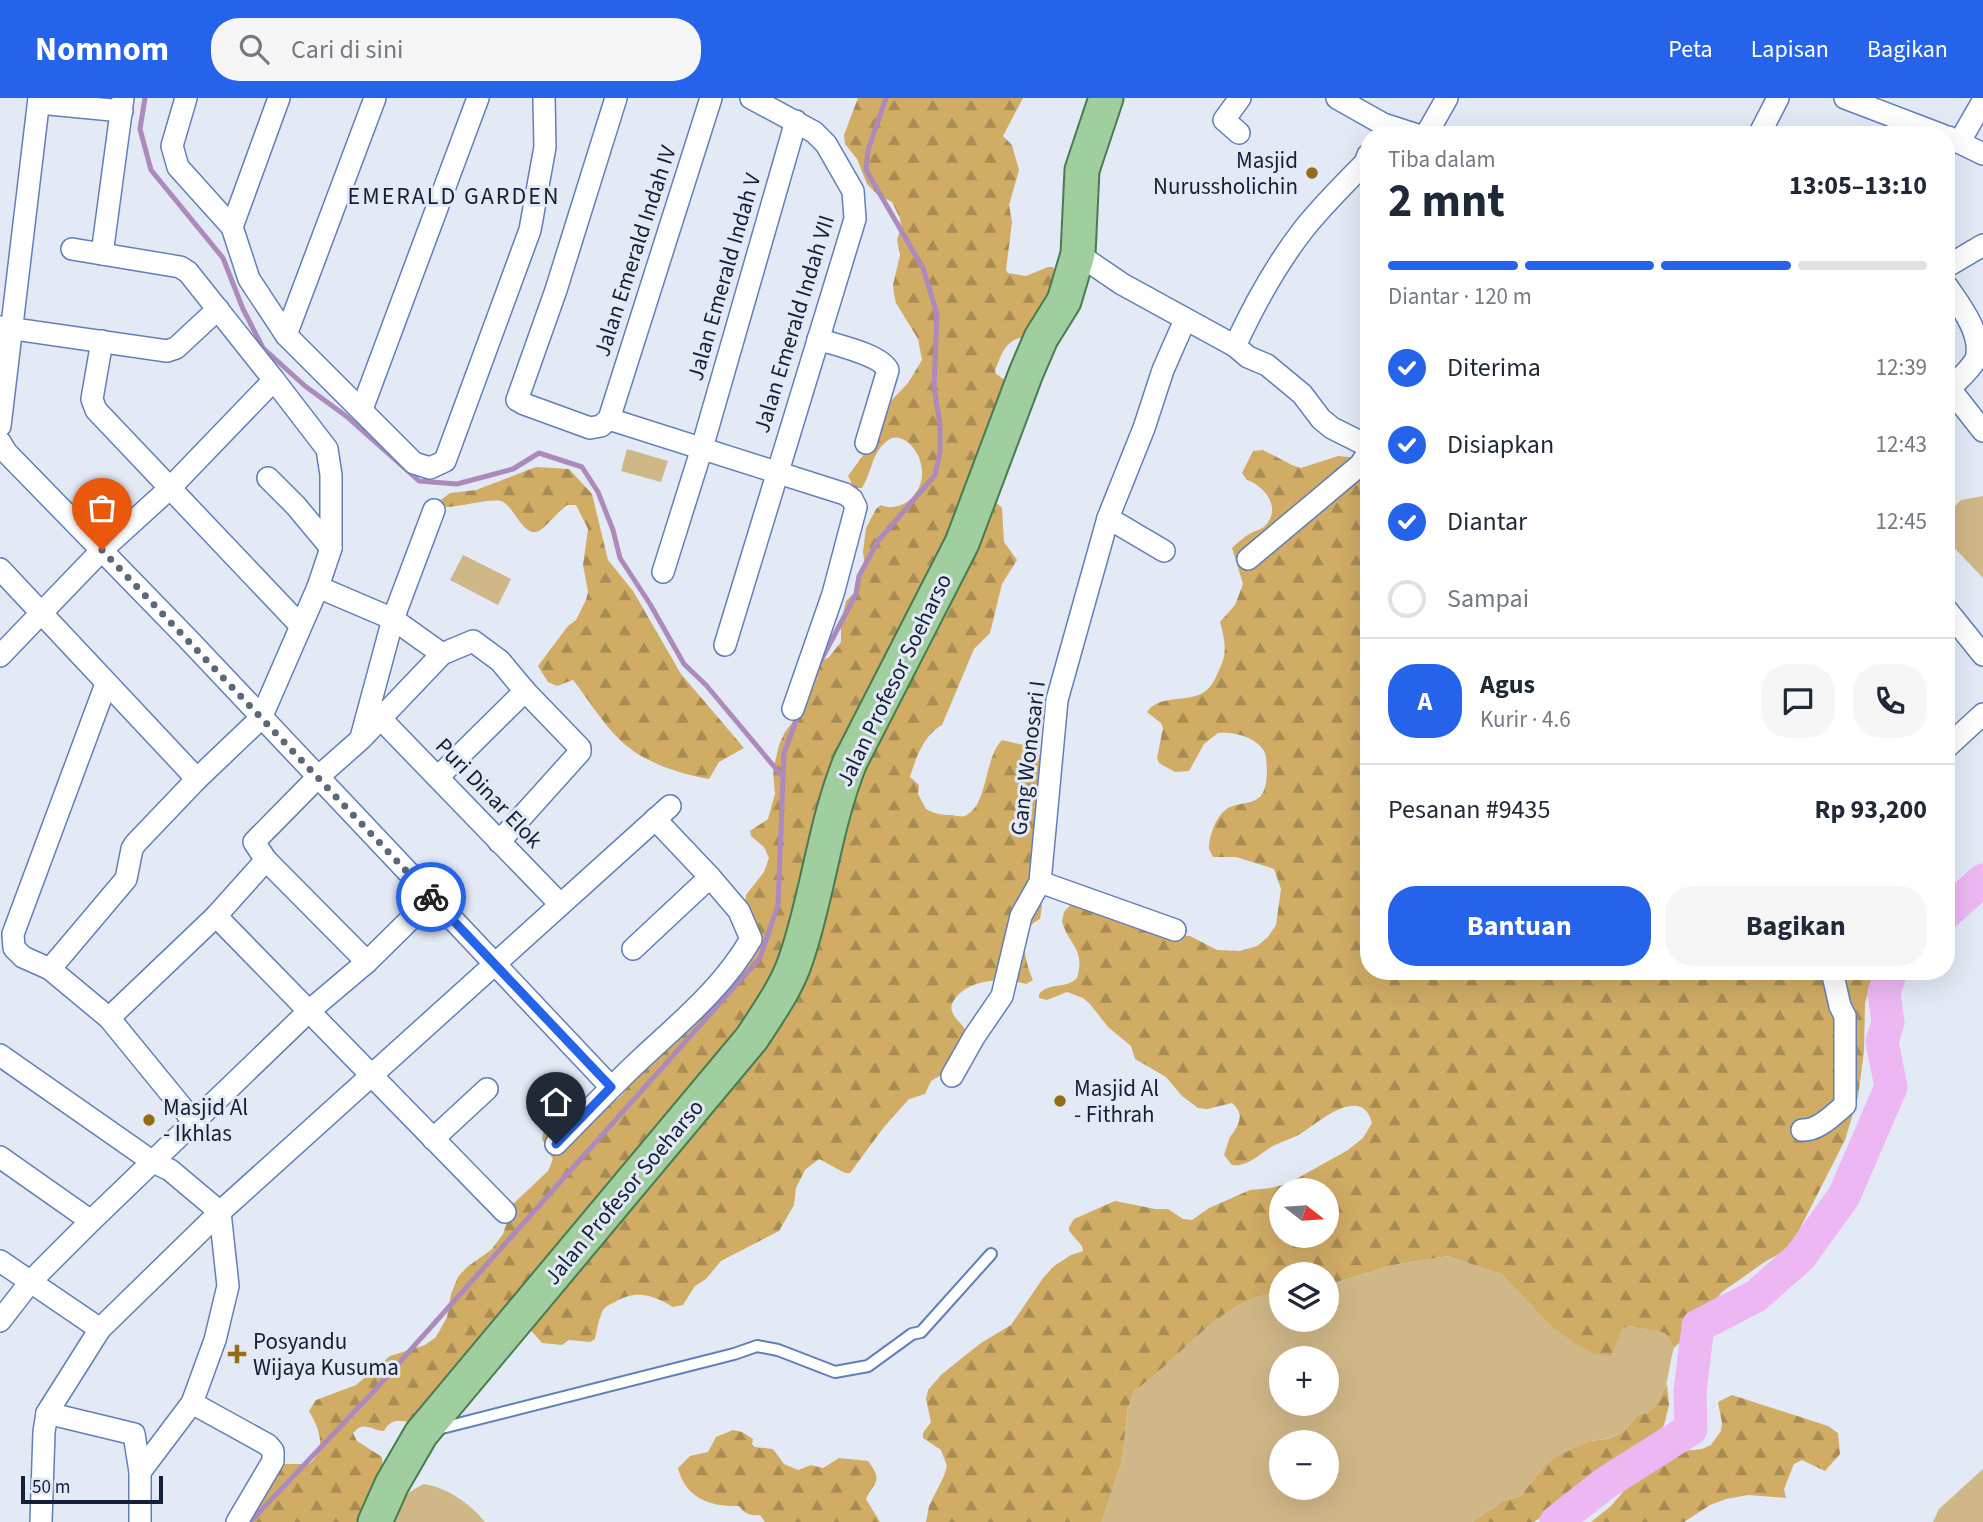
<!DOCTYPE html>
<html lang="id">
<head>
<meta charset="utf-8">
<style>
	:root { --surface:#fff; --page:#f6f6f7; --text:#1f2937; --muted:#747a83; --line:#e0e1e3; --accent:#2563eb }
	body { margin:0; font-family:"Source Sans 3",sans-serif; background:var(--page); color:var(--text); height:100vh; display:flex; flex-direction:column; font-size:26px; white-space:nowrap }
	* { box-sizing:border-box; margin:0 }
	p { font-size:23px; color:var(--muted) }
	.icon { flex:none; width:38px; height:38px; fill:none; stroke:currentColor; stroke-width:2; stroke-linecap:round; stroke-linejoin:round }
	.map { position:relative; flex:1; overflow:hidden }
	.details { position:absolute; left:1360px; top:28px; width:595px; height:854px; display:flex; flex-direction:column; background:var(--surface); border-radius:28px; box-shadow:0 7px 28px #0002 }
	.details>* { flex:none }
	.needle { width:46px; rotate:107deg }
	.controls { position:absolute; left:1269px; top:1080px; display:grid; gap:14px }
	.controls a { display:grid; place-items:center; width:70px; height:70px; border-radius:50%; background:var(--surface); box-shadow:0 7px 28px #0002; font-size:35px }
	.scale { position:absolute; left:21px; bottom:18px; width:142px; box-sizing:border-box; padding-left:7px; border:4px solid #142037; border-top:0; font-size:19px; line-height:24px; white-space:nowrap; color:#142037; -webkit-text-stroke:5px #e3eaf6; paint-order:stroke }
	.pin { position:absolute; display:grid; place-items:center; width:60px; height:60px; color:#fff; margin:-72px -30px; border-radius:50% 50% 50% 0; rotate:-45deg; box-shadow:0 0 7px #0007 }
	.pin .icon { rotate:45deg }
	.courier { position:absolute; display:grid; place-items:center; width:70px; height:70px; margin:-35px; border:5px solid #2563eb; border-radius:50%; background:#fff; color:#222; box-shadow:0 2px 9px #0007 }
	.summary em { font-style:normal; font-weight:700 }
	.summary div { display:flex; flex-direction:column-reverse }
	.summary { display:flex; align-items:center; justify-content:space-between; height:119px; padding:0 28px }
	h1 { font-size:46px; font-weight:700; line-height:52px }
	.bar { display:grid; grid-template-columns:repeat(4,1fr); gap:10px 7px; align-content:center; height:84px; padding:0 28px }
	.bar i { height:9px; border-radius:5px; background:var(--line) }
	.bar .active { background:var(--accent) }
	.bar p { grid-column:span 4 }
	.line { display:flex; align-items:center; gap:18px; padding:0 28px; border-top:2px solid var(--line) }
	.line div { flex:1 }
	.round { display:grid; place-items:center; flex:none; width:74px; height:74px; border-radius:28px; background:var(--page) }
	ol { padding:0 28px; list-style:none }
	li { display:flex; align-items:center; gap:21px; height:77px }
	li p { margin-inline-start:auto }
	li .icon { padding:7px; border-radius:50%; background:var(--accent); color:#fff; stroke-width:4 }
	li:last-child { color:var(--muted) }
	li i { width:38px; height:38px; border:4px solid var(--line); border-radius:50% }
	.button { display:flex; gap:14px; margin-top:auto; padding:14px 28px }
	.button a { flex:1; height:80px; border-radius:28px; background:var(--accent); color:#fff; font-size:28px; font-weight:700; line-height:80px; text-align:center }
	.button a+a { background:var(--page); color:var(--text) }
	header { display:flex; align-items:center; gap:42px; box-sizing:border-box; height:98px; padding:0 35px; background:var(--accent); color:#fff }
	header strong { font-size:33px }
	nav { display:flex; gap:38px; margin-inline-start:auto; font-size:24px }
	.search { width:490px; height:63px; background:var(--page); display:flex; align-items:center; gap:18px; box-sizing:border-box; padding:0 24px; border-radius:28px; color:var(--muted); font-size:26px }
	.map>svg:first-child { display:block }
</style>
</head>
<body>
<header>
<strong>Nomnom</strong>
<div class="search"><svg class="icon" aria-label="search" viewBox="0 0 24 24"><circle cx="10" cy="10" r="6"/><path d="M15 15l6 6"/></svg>Cari di sini</div>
<nav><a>Peta</a><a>Lapisan</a><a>Bagikan</a></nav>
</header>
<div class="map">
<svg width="1983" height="1424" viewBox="0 0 1983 1424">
	<defs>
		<pattern id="forest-firs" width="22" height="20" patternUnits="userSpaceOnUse" patternTransform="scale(1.75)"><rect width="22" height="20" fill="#d0ac65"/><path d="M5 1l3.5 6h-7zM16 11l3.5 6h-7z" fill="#a88c54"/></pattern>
	</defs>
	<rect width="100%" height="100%" fill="#e3eaf6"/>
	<!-- green -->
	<g fill="#d0b788" fill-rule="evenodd">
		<polygon points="627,351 668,363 661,384 621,373"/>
		<polygon points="1983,398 1983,480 1946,441 1946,417 1961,402"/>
		<polygon points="463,457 511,481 498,507 450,482"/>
		<path d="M 1448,1158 L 1501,1176 L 1550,1227 L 1620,1232 L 1628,1228 L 1665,1235 L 1674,1250 C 1667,1271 1669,1315 1639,1316 L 1623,1334 L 1606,1341 L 1590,1343 L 1544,1368 L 1521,1398 L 1503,1403 L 1472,1424 L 1102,1424 L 1122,1362 L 1128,1310 L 1134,1293 C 1179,1263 1224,1196 1281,1195 L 1281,1222 L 1326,1222 L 1327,1187 L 1393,1167 ZM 1281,1260 L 1326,1260 L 1326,1306 L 1281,1306 ZM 1281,1344 L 1326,1344 L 1326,1390 L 1281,1390 Z"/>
		<polygon points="1983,1371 1983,1424 1933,1424 1939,1411"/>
		<path d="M 424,1386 C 448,1390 469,1405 485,1424 L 395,1424 C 398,1401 404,1396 424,1386 Z"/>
	</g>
	<!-- forest -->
	<g fill="url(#forest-firs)" fill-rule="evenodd">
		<path d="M 858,0 L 1023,0 L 1003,38 L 1012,47 L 1019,72 L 1009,107 L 1012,124 L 1006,172 L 1008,175 L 1026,178 L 1048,169 L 1053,169 L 1061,181 L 1025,239 C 1005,241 1002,256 995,272 L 996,276 L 1008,284 L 977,355 L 972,375 L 987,396 L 1002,410 L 1004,444 L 1017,462 L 1002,486 L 990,535 L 974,551 L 942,627 C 924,637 916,659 910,679 L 919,687 L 918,696 L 926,711 C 935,716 942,717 952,717 C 957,718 964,720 968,716 C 988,704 984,661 1002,642 L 1028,648 L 1037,653 L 1041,661 L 1043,690 L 1037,788 L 1042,808 L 1040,821 C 1016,832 1025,863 1033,882 L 1026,886 C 1005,880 973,880 957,898 C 954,902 950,907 952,913 C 955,924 965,924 968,941 L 946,974 L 931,983 L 925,996 L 909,1001 L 884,1029 L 850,1075 L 845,1075 L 819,1061 L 805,1072 L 796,1090 L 794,1107 L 779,1133 L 721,1163 L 706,1181 L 695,1188 L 683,1207 L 673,1209 C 653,1197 636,1191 615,1204 C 610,1206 604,1209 602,1214 C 598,1223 597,1232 595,1241 L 590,1244 L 569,1242 L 562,1247 L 542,1245 L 528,1229 L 416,1326 C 403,1323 392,1318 384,1333 C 371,1332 364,1322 353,1335 L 357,1343 L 382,1359 L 383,1372 L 366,1424 L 240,1424 L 282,1366 L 309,1366 C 328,1351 319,1330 309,1313 L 316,1302 L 356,1287 L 390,1258 L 425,1247 L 436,1239 L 447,1219 L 451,1196 L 458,1179 L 467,1169 L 491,1152 L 503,1136 L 513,1106 L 548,1073 L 553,1061 L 542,1041 L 544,1032 L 552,1029 L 559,1031 L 605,1010 L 620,999 L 738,860 L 746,797 L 764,774 L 769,760 L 764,749 L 751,738 L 750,733 L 768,721 L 775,696 L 773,673 L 779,647 L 785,634 L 798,617 L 815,568 L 829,559 L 841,544 L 841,525 L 846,503 L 856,493 L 865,469 L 863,454 L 866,430 L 876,411 L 881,407 C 889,411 899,409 907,404 C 943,376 906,326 887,343 C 871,356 872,374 862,390 L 854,390 L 848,378 L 867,352 L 890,304 L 908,285 L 922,262 L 918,241 L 896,205 L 894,196 L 893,187 L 900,157 L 897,142 L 901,129 L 900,120 L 892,104 L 877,96 L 867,86 L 857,61 L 845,46 L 844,37 Z"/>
		<path d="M 1263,352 L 1292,367 L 1301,370 L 1338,358 L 1368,361 L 1368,873 L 1874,873 L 1865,905 L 1864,953 L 1858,999 L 1845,1042 L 1790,1150 L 1766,1163 L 1722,1194 L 1692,1232 L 1674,1250 L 1665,1235 L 1628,1228 L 1622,1231 L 1611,1258 L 1595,1256 L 1579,1248 L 1550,1227 L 1501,1176 L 1448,1158 L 1393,1167 L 1327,1187 L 1326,1176 L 1281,1176 L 1281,1195 C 1224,1196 1179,1263 1134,1293 L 1128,1310 L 1122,1362 L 1102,1424 L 926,1424 L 929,1408 L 944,1378 L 947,1368 L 941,1352 L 923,1340 L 923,1335 L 931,1324 L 926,1301 L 928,1292 L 942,1276 L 981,1245 L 1011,1227 L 1043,1180 L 1054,1168 L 1071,1157 L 1083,1153 L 1082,1148 L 1069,1133 L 1069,1129 L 1074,1121 L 1115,1103 L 1155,1111 L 1168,1111 L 1183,1121 L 1192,1122 L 1209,1110 L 1250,1092 L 1271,1090 L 1289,1085 L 1348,1052 L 1363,1040 L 1372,1025 C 1363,988 1323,1020 1306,1032 C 1296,1040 1282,1043 1271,1049 C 1262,1055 1253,1063 1243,1066 C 1238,1068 1237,1067 1232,1067 L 1224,1057 C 1227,1050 1228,1040 1233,1035 C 1240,1025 1244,1015 1232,1005 L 1207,1011 L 1198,1010 L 1182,998 L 1166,979 L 1135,961 L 1131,948 L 1108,929 L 1090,906 L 1083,900 L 1067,894 L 1047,902 L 1039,900 L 1039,896 C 1049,884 1067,891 1077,880 C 1086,850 1068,847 1062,823 L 1064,814 L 1074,803 L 1163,836 L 1190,838 L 1217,852 L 1240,853 L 1257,848 L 1268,839 L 1276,827 L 1281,791 L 1274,771 L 1236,759 L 1213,759 L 1209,751 C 1209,737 1217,715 1230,709 C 1239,705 1254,706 1261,698 C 1266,691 1267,680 1267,672 C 1266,667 1267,660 1265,655 C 1258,639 1233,633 1218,635 L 1204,646 L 1189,673 L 1175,674 L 1159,665 L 1157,660 L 1163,630 L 1161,625 L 1147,614 C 1161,594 1192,607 1208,591 C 1213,586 1216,579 1219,572 C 1228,556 1225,542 1220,524 L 1235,507 L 1243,486 L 1232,450 C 1237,445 1243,440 1249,436 C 1254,433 1260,432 1264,429 C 1283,411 1265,388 1247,382 L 1242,375 L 1253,353 ZM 1281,1092 L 1326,1092 L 1326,1138 L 1281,1138 Z"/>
		<path d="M 536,369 L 569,371 L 592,396 L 608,462 L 633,493 L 681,576 L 744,650 L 719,664 L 709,681 C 679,676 642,664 620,642 C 602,625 589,602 573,582 L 557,588 L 548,584 L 538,568 L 568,528 L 576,522 L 586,502 L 588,494 L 583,467 L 588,431 L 576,407 L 567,407 C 558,414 551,423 543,430 C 525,447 514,406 501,403 C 492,400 458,409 446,409 L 441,402 L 450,395 L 476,392 Z"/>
		<path d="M 1667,1286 L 1669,1307 L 1664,1327 L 1649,1350 L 1597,1380 L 1534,1424 L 1472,1424 L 1503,1403 L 1521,1398 L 1544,1368 L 1558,1358 L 1590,1343 L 1607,1341 L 1623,1334 L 1639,1316 C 1656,1316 1660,1300 1667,1286 Z"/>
		<polygon points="1732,1297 1828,1328 1838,1335 1840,1356 1825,1373 1802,1362 1794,1366 1784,1391 1786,1400 1748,1397 1726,1401 1710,1407 1684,1424 1591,1424 1611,1408 1629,1387 1654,1371 1665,1359 1683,1353 1702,1351 1711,1347 1721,1333 1722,1325 1718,1304"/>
		<path d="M 733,1332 L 742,1334 L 753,1341 L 752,1346 L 755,1349 L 773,1351 L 784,1366 L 798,1372 L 811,1367 L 823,1370 L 839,1360 L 868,1363 C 884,1384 874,1383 866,1401 L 880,1424 L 765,1424 L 760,1417 C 750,1418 745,1416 739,1408 C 710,1409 685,1400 678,1370 L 690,1358 L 708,1354 L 716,1339 Z"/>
	</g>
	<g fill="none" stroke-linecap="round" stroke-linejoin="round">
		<!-- stream -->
		<g stroke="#ac8abb" stroke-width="5">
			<polyline points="145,0 140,31 151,72 223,160 243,211 263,250 305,288 346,318 419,383 457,386 513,371 539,355 582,369 598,394 613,432 620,460 650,506 684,566 706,587 782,678"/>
			<polyline points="817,570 856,496 859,478 878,443 935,377 940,354 940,326 934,290 937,216 923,170 866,72 868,52 886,0"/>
			<polyline points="250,1424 373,1294 760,860 778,807 784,655 799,615"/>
		</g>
		<!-- river -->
		<g stroke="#edb7f3" stroke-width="33">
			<polyline points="1946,815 1983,782"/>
			<polyline points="1556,1424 1604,1386 1691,1331 1690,1293 1698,1228 1756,1198 1800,1159 1844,1098 1891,989 1882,944 1888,924 1884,895 1891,873"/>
		</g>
		<!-- service casing -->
		<g stroke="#617fb8" stroke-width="14">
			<polyline id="service" points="438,1331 734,1256 757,1248 778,1252 835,1274 868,1268 912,1236 921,1234 991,1156"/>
		</g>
		<!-- minor casing -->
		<g stroke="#617fb8" stroke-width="24">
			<g id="minor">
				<polyline points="123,0 102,156 180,169 188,174 274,282"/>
				<polyline points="186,0 172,48 178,69 232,129 249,181 286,237 414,365 430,370 445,363 530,132 545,49 544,0"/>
				<polyline points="616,0 556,192 517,302 524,306 590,330 601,328 609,321 845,396 852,401 856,409 833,496 793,611"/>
				<polyline points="1337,0 1383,26 1417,37"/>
				<polyline points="1845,0 1942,37"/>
				<polyline points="39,5 122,13"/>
				<polyline points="1239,35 1224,22 1240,0"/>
				<polyline points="1426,37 1447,0"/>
				<polyline points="1759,37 1778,0"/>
				<polyline points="1948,39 1983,56"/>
				<polyline points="1960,43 1983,3"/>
				<polyline points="232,129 279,0"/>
				<polyline points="72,151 102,156"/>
				<polyline points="1078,156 1122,186 1235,248 1248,259 1267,267 1302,296 1321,321 1332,330 1368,348"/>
				<polyline points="1946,169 1983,147"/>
				<path d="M 1946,187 C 1960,207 1983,236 1976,261 C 1969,274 1955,284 1946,295"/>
				<polyline points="0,229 167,253 176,250 218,211"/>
				<polyline points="286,237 375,0"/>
				<path d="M 818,241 C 835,247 880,256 888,272 L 866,345"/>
				<polyline points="102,243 92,301 96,312 300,527"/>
				<path d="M 1235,248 C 1253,209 1276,167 1303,132 C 1322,108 1344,86 1365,65 L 1368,57"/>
				<polyline points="1950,291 1983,333"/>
				<polyline points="362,311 478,0"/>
				<polyline points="609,321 711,0"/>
				<polyline points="0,328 39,0"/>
				<polyline points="0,344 6,354 188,541 611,989"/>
				<polyline points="268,380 296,408 331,450"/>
				<polyline points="1108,420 1164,453"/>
				<polyline points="1248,461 1360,367 1368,355"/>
				<polyline points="0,471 197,681"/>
				<polyline points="663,474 702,350 796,23"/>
				<polyline points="1946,511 1983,557"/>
				<polyline points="725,547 855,121 853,93 826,46 814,34 751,0"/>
				<polyline points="0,558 102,452 170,390 274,282 327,351 331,377 331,450 318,489"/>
				<polyline points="106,586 13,836 14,850 23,859 50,871 109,920 194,1024"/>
				<polyline points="380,620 560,806"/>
				<polyline points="362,636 393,521 434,412"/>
				<polyline points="1946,650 1983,616"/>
				<polyline points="438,679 525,593"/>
				<polyline points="1040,784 1175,832"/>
				<polyline points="216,818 266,762"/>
				<polyline points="633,851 710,779"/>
				<polyline points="367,864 266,762 254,744 318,679 361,641 442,556 473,543 500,563 525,593 580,650 580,654 499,744"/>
				<polyline points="50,871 126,781 132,751 135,746 197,681 261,620 318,489 393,521 442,556"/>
				<polyline points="109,920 216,818 505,1114"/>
				<polyline points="0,957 153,1064 170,1072 220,1114 228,1188 215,1242 192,1305 140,1374"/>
				<polyline points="952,978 974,939 1002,898 1021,818 1040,784 1057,602 1108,420 1144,330 1163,272 1185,222"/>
				<path d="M 1802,1032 C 1818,1033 1833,1017 1845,1007 L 1845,918 L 1840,908 L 1832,873"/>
				<polyline points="433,1041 487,991"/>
				<path d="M 556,1046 C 584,1017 613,987 643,959 C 683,922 724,888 751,841 L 739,813 L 710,779 L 655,721"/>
				<polyline points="0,1059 91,1123"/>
				<polyline points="0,1163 100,1231"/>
				<polyline points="0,1223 31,1183 91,1123 309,913 367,864 432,800"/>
				<polyline points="192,1305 268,1347 273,1353 273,1363 237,1424"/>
				<polyline points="47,1315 134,1336 140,1374 140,1424"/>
				<polyline points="41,1424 44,1334 47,1315 100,1231 220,1114 670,708"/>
			</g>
		</g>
		<!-- primary casing -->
		<g stroke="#477c51" stroke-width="37">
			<path id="primary" d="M 375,1424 L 392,1386 L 421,1336 L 752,940 C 768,915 787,889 796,861 C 818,797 824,729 850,664 L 962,445 L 1026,275 L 1041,240 L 1064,203 L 1078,156 L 1082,72 L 1106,0"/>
		</g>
		<!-- service -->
		<use href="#service" stroke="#fff" stroke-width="10"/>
		<!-- minor -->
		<use href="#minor" stroke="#fff" stroke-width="21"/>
		<!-- primary -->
		<use href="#primary" stroke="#a1ce9f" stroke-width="33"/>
	</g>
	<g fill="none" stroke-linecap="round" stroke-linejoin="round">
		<!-- done -->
		<polyline stroke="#5c677a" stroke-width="7" stroke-dasharray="0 12.6" points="102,452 431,799"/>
		<!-- route -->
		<polyline stroke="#2563eb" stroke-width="9" points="431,799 611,989 556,1046"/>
	</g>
	<!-- markers -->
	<g fill="#946e17" stroke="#e3eaf6" stroke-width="2.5">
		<circle cx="1312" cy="75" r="7"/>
		<circle cx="1060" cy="1003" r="7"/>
		<circle cx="149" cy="1022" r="7"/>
		<path d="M233.5 1245.5h7v7h7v7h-7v7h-7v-7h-7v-7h7z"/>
	</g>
	<g text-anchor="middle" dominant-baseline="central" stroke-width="6" stroke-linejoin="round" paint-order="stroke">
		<!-- poi labels -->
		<g font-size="23" fill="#142037" stroke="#e3eaf6" text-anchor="start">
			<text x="1298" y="62" text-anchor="end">Masjid<tspan x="1298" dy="26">Nurussholichin</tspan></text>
			<text x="1074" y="990">Masjid Al<tspan x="1074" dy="26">- Fithrah</tspan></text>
			<text x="163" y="1009">Masjid Al<tspan x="163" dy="26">- Ikhlas</tspan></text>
			<text x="253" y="1243">Posyandu<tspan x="253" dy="26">Wijaya Kusuma</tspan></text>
		</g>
		<!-- street labels -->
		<g font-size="23" fill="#142037" stroke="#e3eaf6">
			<text transform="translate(635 153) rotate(-72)">Jalan Emerald Indah IV</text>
			<text transform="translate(724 179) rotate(-74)">Jalan Emerald Indah V</text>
			<text transform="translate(794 226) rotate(-73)">Jalan Emerald Indah VII</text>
			<text transform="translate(894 582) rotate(-64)">Jalan Profesor Soeharso</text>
			<text transform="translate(1028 660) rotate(-83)">Gang Wonosari I</text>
			<text transform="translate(489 695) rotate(46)">Puri Dinar Elok</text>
			<text transform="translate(624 1094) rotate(-50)">Jalan Profesor Soeharso</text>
		</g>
		<!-- neighbourhood labels -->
		<g font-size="24" letter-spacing="2" fill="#142037" stroke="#e3eaf6">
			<text x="454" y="98">EMERALD GARDEN</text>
		</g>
	</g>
</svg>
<div class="controls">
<a><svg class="needle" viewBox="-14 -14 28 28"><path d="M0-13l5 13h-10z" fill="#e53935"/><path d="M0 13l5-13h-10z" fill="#747a83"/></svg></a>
<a><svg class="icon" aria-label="layers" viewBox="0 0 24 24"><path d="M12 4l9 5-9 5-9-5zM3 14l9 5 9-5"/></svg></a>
<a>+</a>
<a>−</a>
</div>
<div class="scale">50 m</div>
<div class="pin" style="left:102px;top:452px;background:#ea580c"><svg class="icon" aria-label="bag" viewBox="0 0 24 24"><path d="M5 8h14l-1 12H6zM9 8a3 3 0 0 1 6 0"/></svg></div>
<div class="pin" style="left:556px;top:1046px;background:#1f2937"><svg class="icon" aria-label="home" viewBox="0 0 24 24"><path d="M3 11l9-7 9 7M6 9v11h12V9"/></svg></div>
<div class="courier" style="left:431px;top:799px"><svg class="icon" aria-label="bike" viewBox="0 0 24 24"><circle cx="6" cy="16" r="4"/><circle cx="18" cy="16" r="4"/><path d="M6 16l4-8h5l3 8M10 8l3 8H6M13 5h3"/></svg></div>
<section class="details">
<div class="summary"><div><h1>2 mnt</h1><p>Tiba dalam</p></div><em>13:05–13:10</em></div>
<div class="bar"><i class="active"></i><i class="active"></i><i class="active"></i><i></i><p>Diantar · 120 m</p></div>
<ol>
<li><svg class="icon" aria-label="check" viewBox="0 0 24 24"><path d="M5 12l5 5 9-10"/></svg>Diterima<p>12:39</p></li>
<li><svg class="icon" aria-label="check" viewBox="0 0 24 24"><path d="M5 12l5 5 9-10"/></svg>Disiapkan<p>12:43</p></li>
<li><svg class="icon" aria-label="check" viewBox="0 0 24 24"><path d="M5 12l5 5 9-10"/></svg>Diantar<p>12:45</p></li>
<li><i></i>Sampai</li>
</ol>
<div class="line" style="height:126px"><b class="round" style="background:var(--accent);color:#fff">A</b><div><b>Agus</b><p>Kurir · 4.6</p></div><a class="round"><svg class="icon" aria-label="chat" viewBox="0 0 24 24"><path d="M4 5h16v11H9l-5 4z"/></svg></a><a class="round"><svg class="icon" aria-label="phone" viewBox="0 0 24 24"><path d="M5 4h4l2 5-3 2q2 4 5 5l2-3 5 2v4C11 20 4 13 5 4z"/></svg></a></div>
<div class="line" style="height:91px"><div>Pesanan #9435</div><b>Rp 93,200</b></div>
<div class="button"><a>Bantuan</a><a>Bagikan</a></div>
</section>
</div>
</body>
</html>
